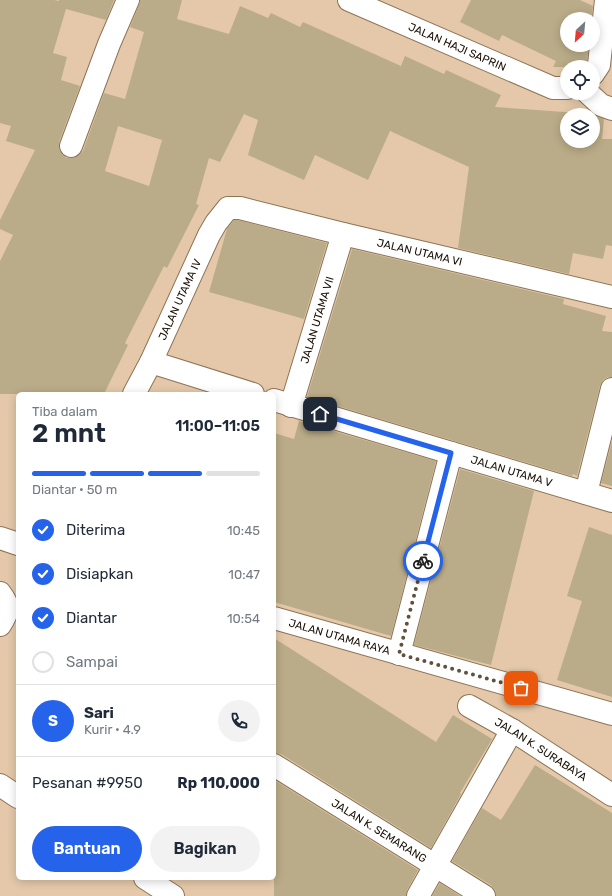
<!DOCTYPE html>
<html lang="id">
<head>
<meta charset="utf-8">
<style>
	:root { --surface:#fff; --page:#f2f2f3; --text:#1f2937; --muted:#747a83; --line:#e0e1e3; --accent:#2563eb }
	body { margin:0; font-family:Rubik,sans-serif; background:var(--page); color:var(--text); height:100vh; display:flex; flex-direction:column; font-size:15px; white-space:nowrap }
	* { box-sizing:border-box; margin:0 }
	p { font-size:13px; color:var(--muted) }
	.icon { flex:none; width:22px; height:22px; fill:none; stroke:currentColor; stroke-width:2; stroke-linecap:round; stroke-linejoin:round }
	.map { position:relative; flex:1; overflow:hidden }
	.details { position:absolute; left:16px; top:392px; width:260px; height:488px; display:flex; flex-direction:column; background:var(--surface); border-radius:6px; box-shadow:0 2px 10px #0003 }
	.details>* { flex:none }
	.needle { width:26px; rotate:206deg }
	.controls { position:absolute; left:560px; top:12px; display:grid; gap:8px }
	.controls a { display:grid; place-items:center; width:40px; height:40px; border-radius:50%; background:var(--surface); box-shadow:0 2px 10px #0003; font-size:20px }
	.pin { position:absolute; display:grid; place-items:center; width:34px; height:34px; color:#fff; margin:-17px; border-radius:8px; box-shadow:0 2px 6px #0006 }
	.courier { position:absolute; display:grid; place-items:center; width:40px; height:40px; margin:-20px; border:3px solid #2563eb; border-radius:50%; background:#fff; color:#222; box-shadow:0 1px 5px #0007 }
	.summary em { font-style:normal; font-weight:600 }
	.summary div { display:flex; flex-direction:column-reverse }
	.summary { display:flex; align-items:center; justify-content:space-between; height:68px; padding:0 16px }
	h1 { font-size:26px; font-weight:600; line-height:30px }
	.bar { display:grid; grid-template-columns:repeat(4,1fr); gap:6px 4px; align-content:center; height:48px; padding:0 16px }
	.bar i { height:5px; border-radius:3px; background:var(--line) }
	.bar .on { background:var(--accent) }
	.bar p { grid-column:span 4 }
	.line { display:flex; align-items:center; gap:10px; padding:0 16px; border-top:1px solid var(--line) }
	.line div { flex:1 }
	.round { display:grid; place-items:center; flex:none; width:42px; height:42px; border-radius:21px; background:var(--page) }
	ol { padding:0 16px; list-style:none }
	li { display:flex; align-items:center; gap:12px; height:44px }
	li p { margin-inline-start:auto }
	li .icon { padding:4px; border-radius:50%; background:var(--accent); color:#fff; stroke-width:4 }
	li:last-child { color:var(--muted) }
	li i { width:22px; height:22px; border:2px solid var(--line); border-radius:50% }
	.button { display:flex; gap:8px; margin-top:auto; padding:8px 16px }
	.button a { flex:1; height:46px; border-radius:24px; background:var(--accent); color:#fff; font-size:16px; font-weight:600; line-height:46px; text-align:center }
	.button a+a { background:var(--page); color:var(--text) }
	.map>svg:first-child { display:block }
</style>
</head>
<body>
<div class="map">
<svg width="612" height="896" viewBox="0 0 612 896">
	<rect width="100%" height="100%" fill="#e4c8a9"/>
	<!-- building -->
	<g fill="#baac88" fill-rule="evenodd">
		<path d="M 0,0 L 54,0 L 59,1 L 59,0 L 114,0 L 106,20 L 66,9 L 53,53 L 67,57 L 61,80 L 80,86 L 59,142 L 59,148 L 62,154 L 66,158 L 73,158 L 79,155 L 83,151 L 104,93 L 125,99 L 144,32 L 130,27 L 139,5 L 140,0 L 182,0 L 177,19 L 229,34 L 240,6 L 268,18 L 271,13 L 300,27 L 303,22 L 401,66 L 405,56 L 444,74 L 446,70 L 501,95 L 495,107 L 593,114 L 604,119 L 602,139 L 612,139 L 612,246 L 606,245 L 603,259 L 573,253 L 569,274 L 458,248 L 469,167 L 390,131 L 368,180 L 315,155 L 304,180 L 248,155 L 258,120 L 244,114 L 220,162 L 209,158 L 196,204 L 199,205 L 167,268 L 164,266 L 125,343 L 128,345 L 104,394 L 0,394 L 0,261 L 13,235 L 0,229 L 0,220 L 35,150 L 6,141 L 11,126 L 0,123 ZM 567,115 L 593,115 L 593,141 L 567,141 ZM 118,126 L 162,140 L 149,186 L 105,171 Z"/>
		<polygon points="471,0 580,0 593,6 591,19 567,19 567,45 589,45 587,61 583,67 553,67 556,61 502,35 499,41 460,22"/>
		<polygon points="234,220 238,220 327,243 304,319 209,292 227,229"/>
		<polygon points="352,249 564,299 563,304 606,316 602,331 612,332 612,377 608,377 603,380 600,386 577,476 573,474 572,476 307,397"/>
		<polygon points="299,421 436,461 391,636 274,602 274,433 294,439"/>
		<polygon points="612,441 612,486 601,483"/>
		<polygon points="460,469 534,491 491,665 414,645"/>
		<polygon points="589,527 612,535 612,697 557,680 582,601 567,596"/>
		<polygon points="274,638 436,742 453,715 492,739 460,793 461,794 431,848 281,754 274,753"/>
		<polygon points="535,765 612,813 612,896 496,896 495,890 491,885 452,861 482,808 501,820"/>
		<polygon points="274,780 418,870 407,890 406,896 274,896"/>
		<polygon points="440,883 460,896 432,896"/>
	</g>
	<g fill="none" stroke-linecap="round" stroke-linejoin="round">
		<!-- minor casing -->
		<g stroke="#8d7457" stroke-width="24">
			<g id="minor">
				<path id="s1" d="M 349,0 L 553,88 L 567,88"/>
				<polyline points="593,74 599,65 606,0"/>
				<polyline points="588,93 601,105 612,109"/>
				<polyline points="71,146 109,44 128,0"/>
				<polyline points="151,362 253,394"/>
				<path id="s2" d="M 134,394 L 151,362 L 209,235 L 216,223 L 228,208 L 240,208 L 343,234 L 612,297"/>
				<path id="s3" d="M 274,400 L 612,501"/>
				<path id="s4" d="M 291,406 L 343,234"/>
				<polyline points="586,493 612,389"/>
				<polyline points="0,538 18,544"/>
				<path d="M 0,593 C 10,606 9,611 0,625"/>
				<path id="s5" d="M 274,618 L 612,714"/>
				<polyline points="399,654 451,453"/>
				<path id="s6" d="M 469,706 L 512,730 L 612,795"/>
				<path id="s7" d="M 274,765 L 484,896"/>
				<polyline points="0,785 18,797"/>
				<polyline points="145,878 173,896"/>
				<polyline points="418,896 512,730"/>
			</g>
		</g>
		<!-- minor -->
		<use href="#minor" stroke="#fff" stroke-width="22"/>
	</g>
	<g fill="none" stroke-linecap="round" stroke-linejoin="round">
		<!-- done -->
		<polyline stroke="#60503e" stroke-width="4" stroke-dasharray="0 7.2" points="423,561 399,654 521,688"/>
		<!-- route -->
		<polyline stroke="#2563eb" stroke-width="5" points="320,414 451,453 423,561"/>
	</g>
	<g text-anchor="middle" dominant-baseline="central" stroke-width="4" stroke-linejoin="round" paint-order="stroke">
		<!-- street labels -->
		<g font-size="11" fill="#190f05" stroke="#e4c8a9">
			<text stroke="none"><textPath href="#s1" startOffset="118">JALAN HAJI SAPRIN</textPath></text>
			<text stroke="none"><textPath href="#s2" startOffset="406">JALAN UTAMA VI</textPath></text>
			<text stroke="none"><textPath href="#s2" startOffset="105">JALAN UTAMA IV</textPath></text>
			<text stroke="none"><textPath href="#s4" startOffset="90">JALAN UTAMA VII</textPath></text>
			<text stroke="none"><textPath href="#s3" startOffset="248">JALAN UTAMA V</textPath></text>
			<text stroke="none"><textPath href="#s5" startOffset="68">JALAN UTAMA RAYA</textPath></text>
			<text stroke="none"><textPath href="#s6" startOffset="84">JALAN K. SURABAYA</textPath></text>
			<text stroke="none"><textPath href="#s7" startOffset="124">JALAN K. SEMARANG</textPath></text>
		</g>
	</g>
</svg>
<div class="controls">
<a><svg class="needle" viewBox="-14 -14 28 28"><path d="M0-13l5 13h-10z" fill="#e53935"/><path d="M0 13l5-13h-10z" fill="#747a83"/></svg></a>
<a><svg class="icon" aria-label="locate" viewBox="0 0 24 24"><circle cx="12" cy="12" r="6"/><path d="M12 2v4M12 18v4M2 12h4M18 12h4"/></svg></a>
<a><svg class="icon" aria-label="layers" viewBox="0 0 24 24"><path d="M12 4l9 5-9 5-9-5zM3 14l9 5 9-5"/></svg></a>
</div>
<div class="pin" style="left:521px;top:688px;background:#ea580c"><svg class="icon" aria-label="bag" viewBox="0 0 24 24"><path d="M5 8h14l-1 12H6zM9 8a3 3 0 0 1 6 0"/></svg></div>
<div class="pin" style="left:320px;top:414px;background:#1f2937"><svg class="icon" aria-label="home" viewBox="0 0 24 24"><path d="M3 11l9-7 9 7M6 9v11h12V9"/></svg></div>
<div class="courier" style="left:423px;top:561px"><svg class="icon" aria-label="bike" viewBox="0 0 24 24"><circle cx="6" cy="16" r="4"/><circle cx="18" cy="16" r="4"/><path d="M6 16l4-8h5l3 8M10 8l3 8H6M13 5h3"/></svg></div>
<section class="details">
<div class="summary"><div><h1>2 mnt</h1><p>Tiba dalam</p></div><em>11:00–11:05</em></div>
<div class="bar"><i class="on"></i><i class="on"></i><i class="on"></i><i></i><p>Diantar · 50 m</p></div>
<ol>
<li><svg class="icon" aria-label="check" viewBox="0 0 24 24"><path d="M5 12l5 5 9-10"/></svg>Diterima<p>10:45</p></li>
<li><svg class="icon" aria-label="check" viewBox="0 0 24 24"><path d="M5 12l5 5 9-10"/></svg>Disiapkan<p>10:47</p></li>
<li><svg class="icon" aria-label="check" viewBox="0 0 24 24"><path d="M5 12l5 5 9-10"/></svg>Diantar<p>10:54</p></li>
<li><i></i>Sampai</li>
</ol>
<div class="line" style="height:72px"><b class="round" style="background:var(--accent);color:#fff">S</b><div><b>Sari</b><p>Kurir · 4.9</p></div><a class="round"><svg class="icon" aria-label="phone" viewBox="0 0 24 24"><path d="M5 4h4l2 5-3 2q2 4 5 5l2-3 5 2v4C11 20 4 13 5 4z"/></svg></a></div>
<div class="line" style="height:52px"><div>Pesanan #9950</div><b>Rp 110,000</b></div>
<div class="button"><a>Bantuan</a><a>Bagikan</a></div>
</section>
</div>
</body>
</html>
